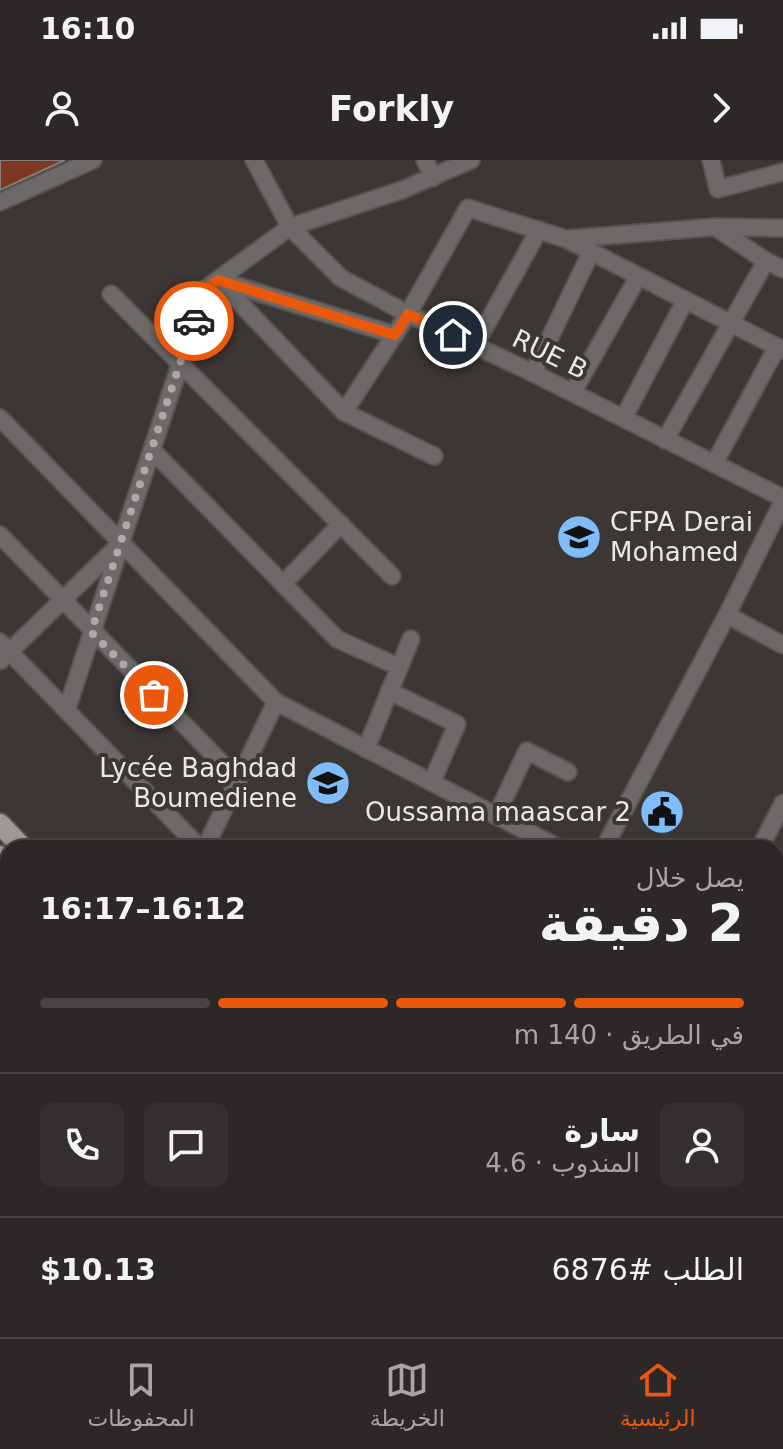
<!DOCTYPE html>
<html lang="ar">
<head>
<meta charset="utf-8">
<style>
	:root { --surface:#2d2827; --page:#35302f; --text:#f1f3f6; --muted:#a7a6a7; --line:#484444; --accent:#ea580c }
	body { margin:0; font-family:"DejaVu Sans","Noto Sans Arabic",sans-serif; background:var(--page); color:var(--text); direction:rtl; height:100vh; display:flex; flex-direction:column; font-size:30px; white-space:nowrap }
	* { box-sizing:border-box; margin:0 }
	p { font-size:26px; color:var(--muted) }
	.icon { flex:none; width:44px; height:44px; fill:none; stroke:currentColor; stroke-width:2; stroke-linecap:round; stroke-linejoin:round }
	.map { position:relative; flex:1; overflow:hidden; direction:ltr }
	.sheet { position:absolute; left:0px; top:680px; width:784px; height:498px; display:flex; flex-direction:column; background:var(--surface); border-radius:24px 24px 0 0; box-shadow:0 4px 12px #0003,0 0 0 2px var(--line); direction:rtl }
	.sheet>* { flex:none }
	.pin { position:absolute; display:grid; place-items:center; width:68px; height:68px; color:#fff; margin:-34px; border:4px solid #fff; border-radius:50%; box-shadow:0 2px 8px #0007 }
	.courier { position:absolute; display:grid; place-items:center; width:80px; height:80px; margin:-40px; border:6px solid #ea580c; border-radius:50%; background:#fff; color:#222; box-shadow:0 2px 10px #0007 }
	.overview em { font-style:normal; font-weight:700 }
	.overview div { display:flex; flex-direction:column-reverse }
	.overview { display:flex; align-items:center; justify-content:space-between; height:136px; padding:0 40px }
	h1 { font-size:52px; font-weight:700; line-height:60px }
	.bar { display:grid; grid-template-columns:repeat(4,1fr); gap:12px 8px; align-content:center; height:96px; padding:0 40px }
	.bar i { height:10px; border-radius:6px; background:var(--line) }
	.bar .selected { background:var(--accent) }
	.bar p { grid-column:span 4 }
	.line { display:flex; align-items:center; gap:20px; padding:0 40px; border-top:2px solid var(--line) }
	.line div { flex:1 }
	.round { display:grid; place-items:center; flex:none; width:84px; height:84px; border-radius:12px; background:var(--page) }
	.status { display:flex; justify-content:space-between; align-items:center; height:56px; padding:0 40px; background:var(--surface); direction:ltr }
	.status svg { height:22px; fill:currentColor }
	header { display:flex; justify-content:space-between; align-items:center; height:104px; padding:0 40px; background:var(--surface); font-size:36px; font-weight:700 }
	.tabs { display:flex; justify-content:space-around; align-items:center; height:112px; border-top:2px solid var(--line); background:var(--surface); font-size:22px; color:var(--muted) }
	.tabs a { display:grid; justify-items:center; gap:4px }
	.tabs .selected { color:var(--accent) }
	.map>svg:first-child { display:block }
</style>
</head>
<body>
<div class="status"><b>16:10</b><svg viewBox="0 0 49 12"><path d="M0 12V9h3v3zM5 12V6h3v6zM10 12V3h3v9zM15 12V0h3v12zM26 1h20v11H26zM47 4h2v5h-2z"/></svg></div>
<header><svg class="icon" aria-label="forward" viewBox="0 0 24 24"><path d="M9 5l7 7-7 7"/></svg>Forkly<svg class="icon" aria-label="person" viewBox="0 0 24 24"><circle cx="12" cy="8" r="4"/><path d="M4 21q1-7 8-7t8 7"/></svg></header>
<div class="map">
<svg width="783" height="1177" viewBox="0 0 783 1177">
	<rect width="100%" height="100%" fill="#3c3634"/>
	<!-- building -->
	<polygon fill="#7e3720" stroke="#867f7d" stroke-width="2" points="0,0 65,0 0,30"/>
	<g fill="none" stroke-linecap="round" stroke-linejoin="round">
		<!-- minor casing -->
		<g stroke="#585250" stroke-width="20">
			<g id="minor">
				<polyline points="254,0 290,67 341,118 408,154 533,213 783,338"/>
				<polyline points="425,0 433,18"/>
				<polyline points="711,0 718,29 783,12"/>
				<polyline points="0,42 93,0"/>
				<polyline points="716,67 783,68"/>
				<polyline points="566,79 715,67 766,101 783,109"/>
				<polyline points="111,134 392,416"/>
				<polyline points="395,175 218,120 344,252 434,296"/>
				<polyline points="475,185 539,70"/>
				<polyline points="533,213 591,92"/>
				<polyline points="573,232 638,117"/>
				<polyline points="344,252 408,154 468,48 566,79 783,190"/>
				<polyline points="624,257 685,141"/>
				<polyline points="0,258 276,542 559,688"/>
				<polyline points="665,280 766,101"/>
				<polyline points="152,290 337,479 399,507"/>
				<polyline points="714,304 777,187"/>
				<polyline points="0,375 238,620"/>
				<polyline points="283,424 341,364"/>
				<polyline points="727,455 783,485"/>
				<polyline points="0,482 200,688"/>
				<polyline points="0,501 121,383 205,129 290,67 402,30 471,0"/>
				<polyline points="389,531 457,564 432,622"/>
				<polyline points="67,549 120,387"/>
				<polyline points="366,589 411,479"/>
				<polyline points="496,656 527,591 568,612"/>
				<polyline points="205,688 276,542"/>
				<polyline points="604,688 727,455 783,341"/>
				<polyline points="760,688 783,643"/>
				<polyline points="776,903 783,901"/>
				<polyline points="776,920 783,938"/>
				<polyline points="0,1028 8,1027"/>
				<polyline points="776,1044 783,1041"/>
				<polyline points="0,1127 8,1177"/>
				<polyline points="776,1133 783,1126"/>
				<polyline points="63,1170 64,1177"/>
				<polyline points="231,1170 233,1177"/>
				<polyline points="575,1177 579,1170"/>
			</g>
		</g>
		<!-- major casing -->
		<g stroke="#585250" stroke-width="24">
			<g id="major">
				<polyline points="0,664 23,688"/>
				<polyline points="0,696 8,705"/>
				<polyline points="450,1170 463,1177"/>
				<polyline points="492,1170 507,1177"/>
			</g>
		</g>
		<!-- minor -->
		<use href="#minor" stroke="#6c6968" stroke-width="16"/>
		<!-- major -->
		<use href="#major" stroke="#9e9997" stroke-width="20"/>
	</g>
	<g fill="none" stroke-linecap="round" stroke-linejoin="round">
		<!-- done -->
		<polyline stroke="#aea9a8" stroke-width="8" stroke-dasharray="0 14.4" points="154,535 91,472 194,161"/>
		<!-- route -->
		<polyline stroke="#ea580c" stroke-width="10" points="194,161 205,129 218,120 395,175 408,154 453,175"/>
	</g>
	<!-- icons -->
	<defs>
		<g id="university-disc" transform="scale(2.3)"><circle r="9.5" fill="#7fbdfa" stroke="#3c3634"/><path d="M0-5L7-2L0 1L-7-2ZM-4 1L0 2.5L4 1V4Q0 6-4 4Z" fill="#111"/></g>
		<g id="school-disc" transform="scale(2.3)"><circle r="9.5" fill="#7fbdfa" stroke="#3c3634"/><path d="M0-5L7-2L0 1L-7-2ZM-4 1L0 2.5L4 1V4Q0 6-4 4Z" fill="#111"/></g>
		<g id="civic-disc" transform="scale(2.3)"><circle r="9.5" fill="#7fbdfa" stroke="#3c3634"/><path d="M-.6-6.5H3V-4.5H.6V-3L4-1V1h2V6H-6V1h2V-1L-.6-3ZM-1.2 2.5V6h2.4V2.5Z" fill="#111"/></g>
	</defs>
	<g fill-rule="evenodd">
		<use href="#university-disc" x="579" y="377"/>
		<use href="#school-disc" x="328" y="623"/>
		<use href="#civic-disc" x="662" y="652"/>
	</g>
	<g text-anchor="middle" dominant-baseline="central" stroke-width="8" stroke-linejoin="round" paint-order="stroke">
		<!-- street labels -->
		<g font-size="26" fill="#ebe7e6" stroke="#3c3634">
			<text transform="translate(550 194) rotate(26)">RUE B</text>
		</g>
		<!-- poi labels -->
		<g font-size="26" fill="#ebe7e6" stroke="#3c3634" text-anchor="end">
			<text x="610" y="362" text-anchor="start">CFPA Derai<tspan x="610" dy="30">Mohamed</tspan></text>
			<text x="297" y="608">Lycée Baghdad<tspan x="297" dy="30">Boumediene</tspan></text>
			<text x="631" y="652">Oussama maascar 2</text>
		</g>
	</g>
</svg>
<div class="pin" style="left:154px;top:535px;background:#ea580c"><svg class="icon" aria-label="bag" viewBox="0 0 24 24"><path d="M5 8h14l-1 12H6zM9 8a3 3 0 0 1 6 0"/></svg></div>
<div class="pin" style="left:453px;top:175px;background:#1f2937"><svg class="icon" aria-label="home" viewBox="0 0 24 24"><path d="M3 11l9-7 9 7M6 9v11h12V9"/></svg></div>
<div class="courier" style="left:194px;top:161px"><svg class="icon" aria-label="car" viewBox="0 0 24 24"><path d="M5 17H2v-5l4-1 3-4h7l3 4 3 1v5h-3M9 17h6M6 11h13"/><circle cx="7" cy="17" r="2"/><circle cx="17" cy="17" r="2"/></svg></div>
<section class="sheet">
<div class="overview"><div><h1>2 دقيقة</h1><p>يصل خلال</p></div><em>16:12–16:17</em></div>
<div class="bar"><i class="selected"></i><i class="selected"></i><i class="selected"></i><i></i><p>في الطريق · 140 m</p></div>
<div class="line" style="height:144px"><a class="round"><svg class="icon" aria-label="person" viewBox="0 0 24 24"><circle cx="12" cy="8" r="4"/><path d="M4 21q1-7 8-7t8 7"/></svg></a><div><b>سارة</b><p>المندوب · 4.6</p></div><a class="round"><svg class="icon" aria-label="chat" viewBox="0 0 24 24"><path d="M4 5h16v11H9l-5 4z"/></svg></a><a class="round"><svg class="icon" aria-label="phone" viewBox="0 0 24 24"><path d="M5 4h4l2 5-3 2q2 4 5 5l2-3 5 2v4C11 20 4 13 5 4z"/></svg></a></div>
<div class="line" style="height:104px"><div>الطلب #6876</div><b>$10.13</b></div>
</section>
</div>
<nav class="tabs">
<a class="selected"><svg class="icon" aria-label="home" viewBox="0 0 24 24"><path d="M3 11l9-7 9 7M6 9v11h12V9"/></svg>الرئيسية</a>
<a><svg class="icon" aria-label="map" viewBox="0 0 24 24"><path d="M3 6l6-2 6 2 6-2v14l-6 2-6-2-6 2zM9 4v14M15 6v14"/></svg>الخريطة</a>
<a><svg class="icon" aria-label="saved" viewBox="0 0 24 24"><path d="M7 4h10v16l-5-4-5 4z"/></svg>المحفوظات</a>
</nav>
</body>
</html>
